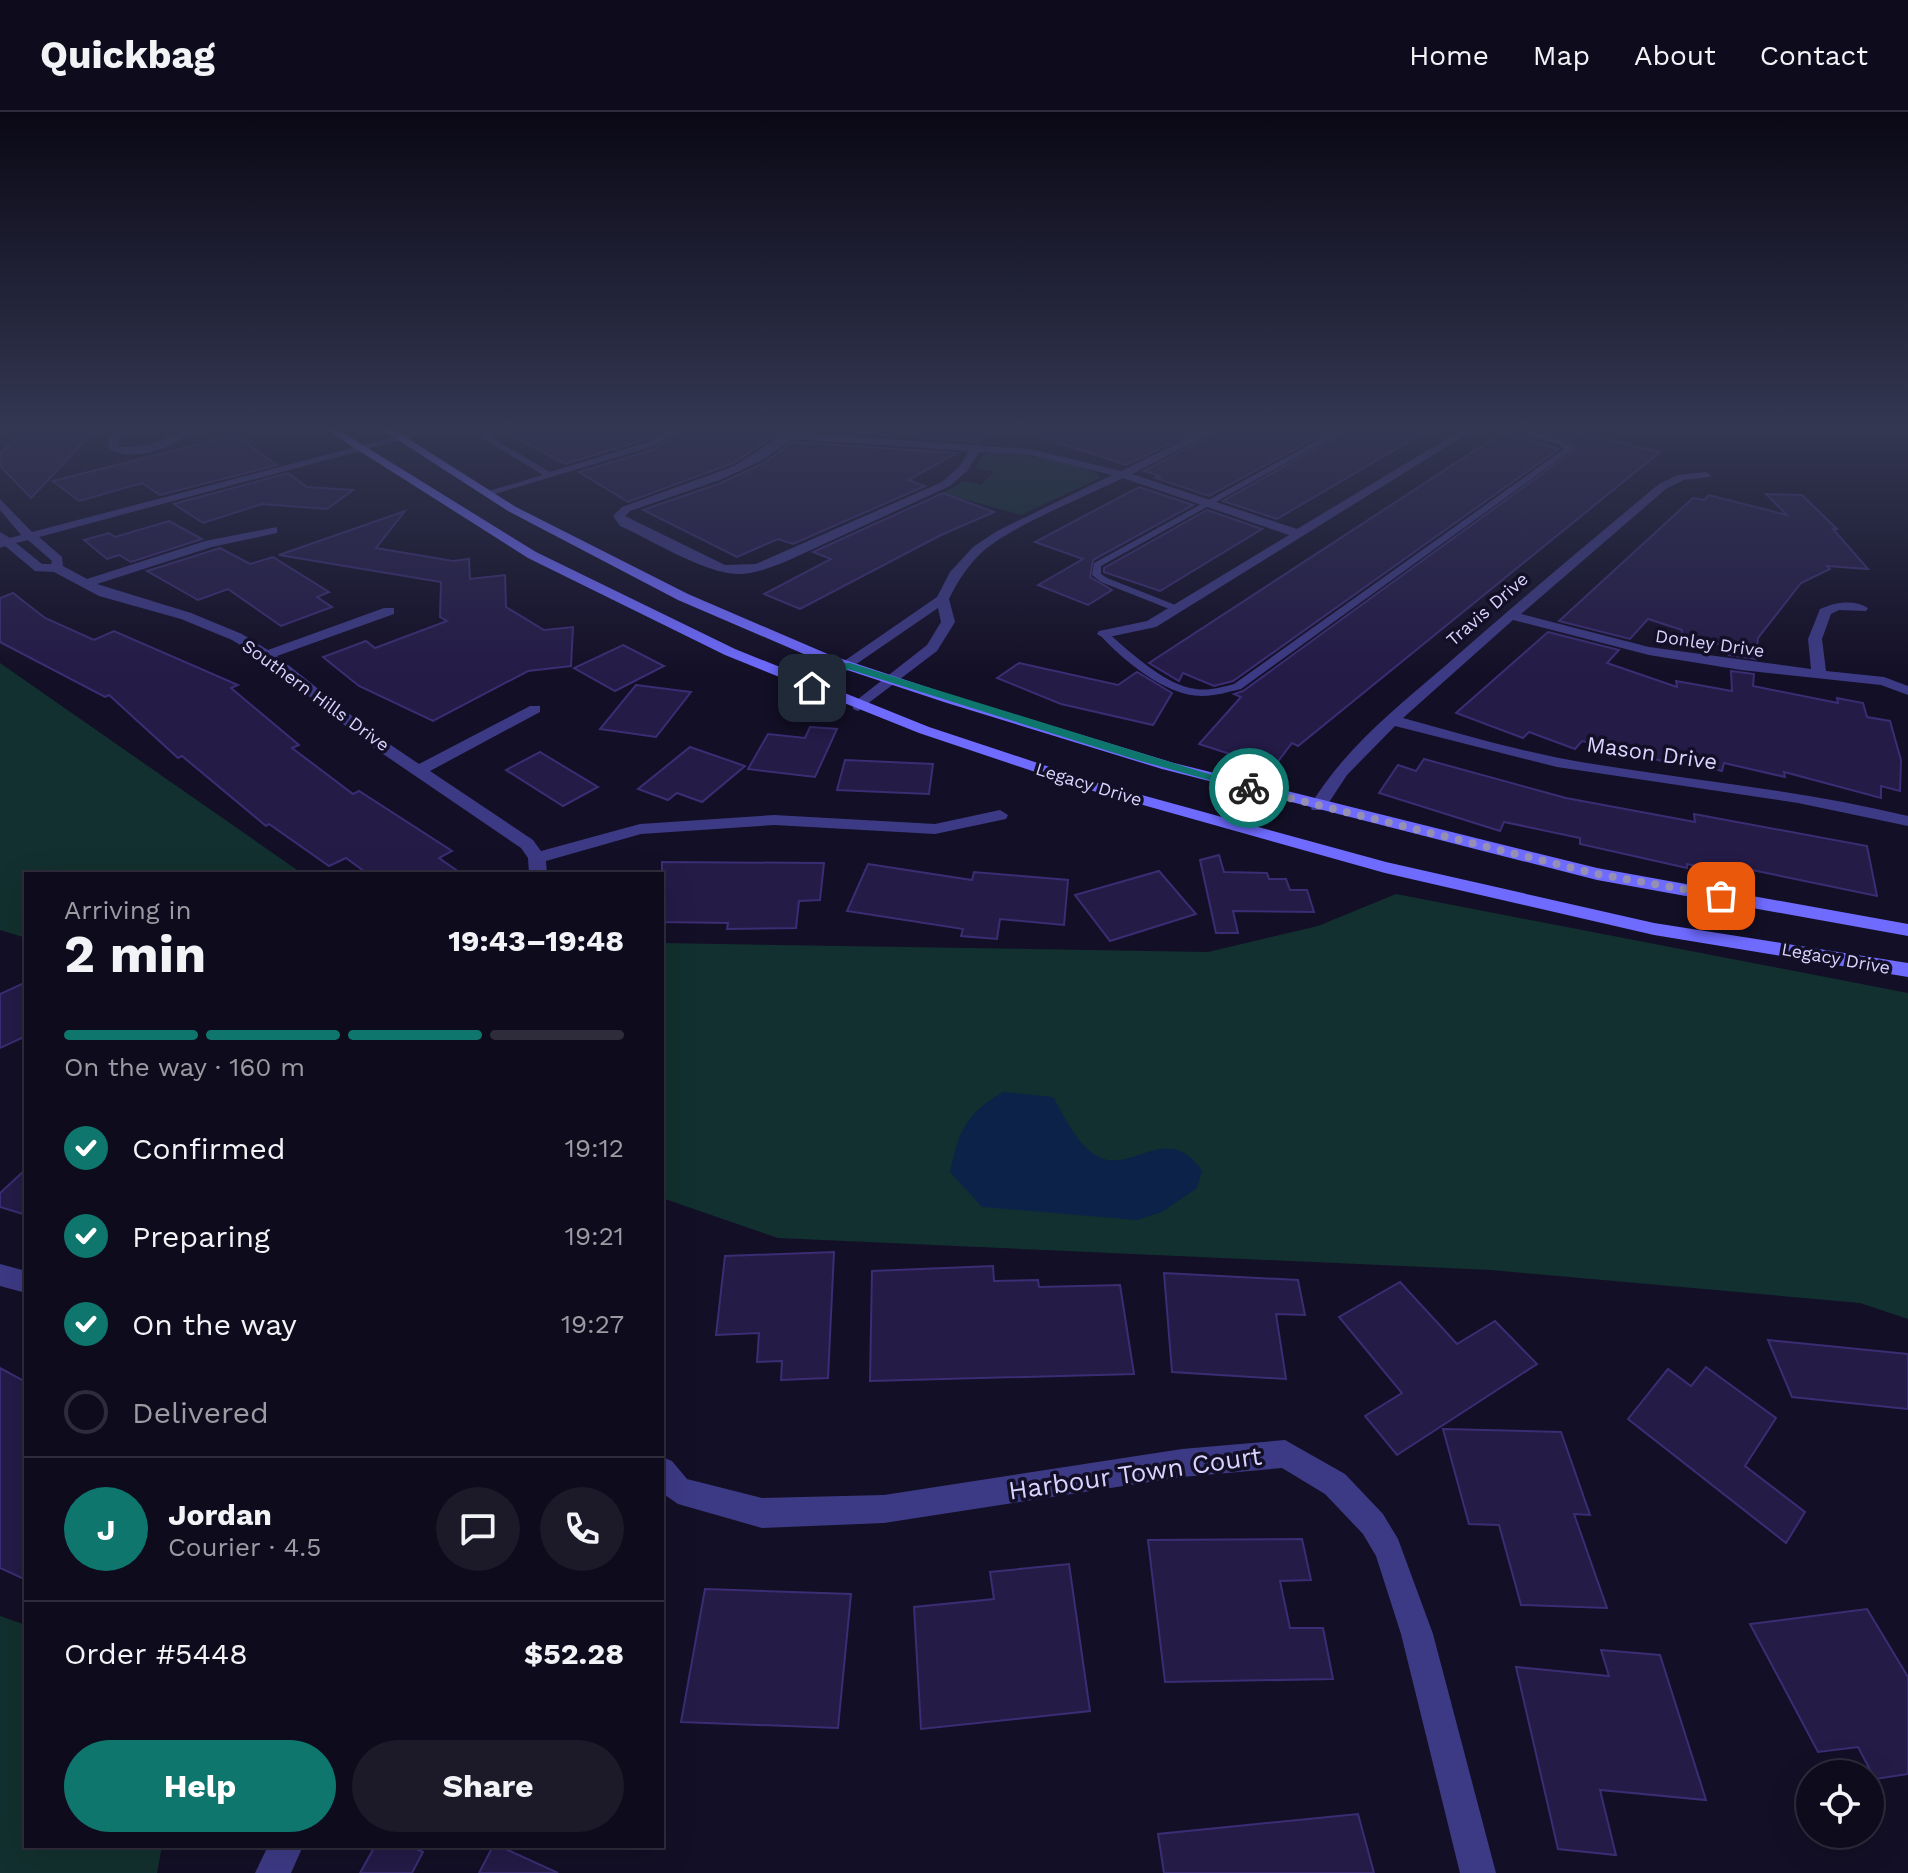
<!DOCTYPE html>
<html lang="en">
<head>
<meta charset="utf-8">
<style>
	:root { --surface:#0e0b1c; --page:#1c1929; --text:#f1f3f6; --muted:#9b9ba3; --line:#2e2b3b; --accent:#0f766e }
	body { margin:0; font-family:"Work Sans",sans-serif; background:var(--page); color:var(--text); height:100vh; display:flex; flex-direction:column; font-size:30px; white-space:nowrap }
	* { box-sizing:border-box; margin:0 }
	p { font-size:26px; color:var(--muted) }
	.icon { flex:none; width:44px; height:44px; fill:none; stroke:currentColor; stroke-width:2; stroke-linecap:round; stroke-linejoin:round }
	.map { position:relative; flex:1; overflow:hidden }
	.panel { position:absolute; left:24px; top:760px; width:640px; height:976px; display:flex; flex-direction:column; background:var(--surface); border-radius:0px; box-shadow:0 8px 32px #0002,0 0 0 2px var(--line) }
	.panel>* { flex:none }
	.controls { position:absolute; left:1796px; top:1648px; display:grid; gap:16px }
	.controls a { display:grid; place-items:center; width:88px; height:88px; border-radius:50%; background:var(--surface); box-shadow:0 8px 32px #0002,0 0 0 2px var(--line); font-size:40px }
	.pin { position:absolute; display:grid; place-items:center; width:68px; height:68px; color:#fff; margin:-34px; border-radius:16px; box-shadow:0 4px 12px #0006 }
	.courier { position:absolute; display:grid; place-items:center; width:80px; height:80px; margin:-40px; border:6px solid #0f766e; border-radius:50%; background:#fff; color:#222; box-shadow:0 2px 10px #0007 }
	.summary em { font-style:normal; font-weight:700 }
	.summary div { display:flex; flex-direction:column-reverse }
	.summary { display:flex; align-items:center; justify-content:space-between; height:136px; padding:0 40px }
	h1 { font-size:52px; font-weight:700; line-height:60px }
	.bar { display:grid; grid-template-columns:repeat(4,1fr); gap:12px 8px; align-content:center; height:96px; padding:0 40px }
	.bar i { height:10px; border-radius:6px; background:var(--line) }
	.bar .selected { background:var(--accent) }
	.bar p { grid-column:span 4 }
	.line { display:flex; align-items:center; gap:20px; padding:0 40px; border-top:2px solid var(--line) }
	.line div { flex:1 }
	.round { display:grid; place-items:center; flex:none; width:84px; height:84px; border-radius:42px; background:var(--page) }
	ol { padding:0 40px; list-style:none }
	li { display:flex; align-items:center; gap:24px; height:88px }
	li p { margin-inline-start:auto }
	li .icon { padding:8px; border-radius:50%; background:var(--accent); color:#fff; stroke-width:4 }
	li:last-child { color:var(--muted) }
	li i { width:44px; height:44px; border:4px solid var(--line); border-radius:50% }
	.cta { display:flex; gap:16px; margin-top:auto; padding:16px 40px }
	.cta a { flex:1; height:92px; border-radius:48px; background:var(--accent); color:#fff; font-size:32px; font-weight:700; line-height:92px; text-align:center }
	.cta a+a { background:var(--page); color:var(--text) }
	header { display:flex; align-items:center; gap:48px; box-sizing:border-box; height:112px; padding:0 40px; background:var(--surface); border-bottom:2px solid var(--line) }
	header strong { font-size:38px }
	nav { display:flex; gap:44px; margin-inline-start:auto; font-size:28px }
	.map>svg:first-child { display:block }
</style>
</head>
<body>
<header>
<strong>Quickbag</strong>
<nav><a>Home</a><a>Map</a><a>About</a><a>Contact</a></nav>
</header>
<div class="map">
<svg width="1908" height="1761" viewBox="0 0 1908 1761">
	<rect width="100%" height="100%" fill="#130f26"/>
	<!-- green -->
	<g fill="#12302f">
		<path d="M 993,341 C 1015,343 1088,347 1100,366 L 1021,403 L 943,381 L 964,369 L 981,373 L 994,360 L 975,356 L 984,343 Z"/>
		<polygon points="0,551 303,762 26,762 26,826 0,818"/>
		<polygon points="1396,782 1908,881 1908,1207 1860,1191 1491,1158 778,1126 662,1086 662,831 1208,840 1318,814"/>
		<polygon points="0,1504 26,1513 26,1734 162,1734 157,1761 0,1761"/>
	</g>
	<!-- water -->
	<path fill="#0c2248" d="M 1003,980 L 1053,985 C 1065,1005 1077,1034 1099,1045 C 1132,1062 1169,1008 1202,1059 L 1197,1076 L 1162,1100 L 1137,1108 L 982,1095 L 950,1060 C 959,1019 965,1002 1003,980 Z"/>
	<!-- building -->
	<g fill="#241b47" stroke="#3b2d73" stroke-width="2">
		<polygon points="26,317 96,317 31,386 0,354 0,342"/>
		<polygon points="507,317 666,317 647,327 565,352 505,320"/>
		<polygon points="684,317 786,317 733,351 628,390 579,360 655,337"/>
		<polygon points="806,317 1001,317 977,330"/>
		<polygon points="1030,317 1168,317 1188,323 1126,353 1029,321"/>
		<polygon points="1222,317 1332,317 1209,384 1155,366 1160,364 1144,359"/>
		<polygon points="1350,317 1430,317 1277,407 1223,389"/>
		<polygon points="1534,317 1564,317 1660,340 1298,634 1292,631 1273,656 1199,632 1241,585 1234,582 1243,579 1576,337 1560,325"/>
		<polygon points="1503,320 1559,337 1233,569 1214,574 1183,561 1179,569 1149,551"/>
		<polygon points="235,323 277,353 160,383 142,371 79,389 53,369"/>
		<polygon points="793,330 957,341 908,368 925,374 793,432 778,427 737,445 643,398 721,371 764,351"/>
		<polygon points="288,361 307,375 353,378 327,397 262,392 203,411 174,392"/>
		<polygon points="1139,375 1193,393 1093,448 1090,465 1112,478 1088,493 1038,473 1083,447 1035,430"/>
		<polygon points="943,381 994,400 941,423 800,497 764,482 831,447 813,440"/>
		<polygon points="1766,382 1802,383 1837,417 1833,417 1868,457 1827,454 1830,457 1801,471 1758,526 1756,547 1729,543 1728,534 1681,524 1682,518 1648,507 1630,527 1559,509 1693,386 1704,388 1709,383 1787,403"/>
		<polygon points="1207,398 1262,417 1160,479 1104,460 1104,456"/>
		<polygon points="405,399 376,436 453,449 469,447 470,467 505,463 506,495 544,518 573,515 571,554 528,559 433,609 359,574 323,545 366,529 375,536 447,509 440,505 441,470 279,443"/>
		<polygon points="169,409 202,427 131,450 119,443 107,447 84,428 109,421 115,425"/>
		<polygon points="220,436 250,452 273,445 329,480 317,485 332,495 281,514 228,477 198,488 147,459"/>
		<polygon points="13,481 45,506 94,528 114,519 238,573 231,576 299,633 292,636 353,682 359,679 452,739 439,746 462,762 368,762 346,746 329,754 269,712 266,714 182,644 178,646 109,583 105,585 0,530 0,486"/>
		<polygon points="1548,520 1619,538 1607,551 1677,575 1676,569 1732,579 1731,559 1754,562 1753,574 1838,591 1837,586 1863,591 1867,605 1890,609 1901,648 1900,679 1881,674 1881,686 1784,660 1785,665 1724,651 1722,659 1664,643 1662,649 1582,629 1575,637 1529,620 1523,626 1456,601"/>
		<polygon points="623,533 664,554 615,579 574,556"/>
		<polygon points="1019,551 1118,573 1137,560 1172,581 1153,613 1061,592 997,566"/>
		<polygon points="636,573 691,580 656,625 600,617"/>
		<polygon points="810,615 837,617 815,665 748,657 768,622 805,626"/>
		<polygon points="690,635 745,654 702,690 677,681 668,688 638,677"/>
		<polygon points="540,640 598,675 563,694 506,658"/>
		<polygon points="1424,647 1566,686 1695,710 1694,702 1867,734 1877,784 1752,758 1754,767 1687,752 1687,756 1580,732 1580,726 1504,710 1500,719 1379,681 1398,653 1416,659"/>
		<polygon points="845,648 933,652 929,682 837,678"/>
		<polygon points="1219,743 1224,760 1267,761 1269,767 1286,767 1290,778 1307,778 1314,800 1233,799 1238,821 1216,821 1200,748"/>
		<polygon points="662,750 824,751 820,788 799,789 796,816 727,817 728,811 662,810"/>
		<polygon points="868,752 972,768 974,760 1068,768 1064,813 1000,807 997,827 961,824 963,817 847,799"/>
		<polygon points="1159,759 1196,802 1110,829 1075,783"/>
		<polygon points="26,870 26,924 0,936 0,882"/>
		<polygon points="26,1057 26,1103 0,1095 0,1081"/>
		<polygon points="834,1140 828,1266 781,1268 782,1249 757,1250 759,1221 716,1223 725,1144"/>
		<polygon points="993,1154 994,1169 1038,1168 1039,1175 1120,1173 1134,1262 870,1269 872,1159"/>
		<polygon points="1164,1161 1298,1168 1305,1203 1276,1202 1286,1267 1172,1260"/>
		<polygon points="1400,1170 1457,1232 1495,1209 1537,1252 1397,1343 1365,1304 1402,1281 1339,1205"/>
		<polygon points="1768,1228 1908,1242 1908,1297 1792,1285"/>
		<polygon points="1706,1255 1776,1306 1745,1354 1805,1400 1786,1431 1628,1307 1668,1257 1691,1274"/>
		<polygon points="0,1256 26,1270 26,1468 0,1456"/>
		<polygon points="1443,1317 1561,1320 1590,1403 1574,1402 1607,1496 1521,1493 1499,1413 1469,1412"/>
		<polygon points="1302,1427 1311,1468 1280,1469 1290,1516 1323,1516 1333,1567 1165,1570 1148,1428"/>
		<polygon points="1069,1452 1090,1599 921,1617 914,1495 994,1487 990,1460"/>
		<polygon points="705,1477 851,1482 838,1616 681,1610"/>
		<polygon points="1867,1497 1908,1565 1908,1662 1875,1667 1858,1635 1818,1640 1750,1512"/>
		<polygon points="1601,1538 1660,1543 1706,1688 1600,1678 1616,1743 1558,1737 1516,1555 1609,1564"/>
		<polygon points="1358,1702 1374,1761 1164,1761 1158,1722"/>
		<polygon points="375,1734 410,1734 423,1740 412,1761 360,1761"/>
		<polygon points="493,1734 499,1734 558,1761 479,1761"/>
	</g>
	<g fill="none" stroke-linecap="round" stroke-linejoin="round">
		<!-- service -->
		<g fill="#3d3a85" fill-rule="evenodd">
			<polygon points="494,317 504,317 489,324 550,360 648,330 672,317 681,317 654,334 488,384 485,384 485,380 543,363 479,324"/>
			<polygon points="1338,317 1347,317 1101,454 1101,462 1107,466 1178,494 1178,498 1172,498 1101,470 1092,463 1094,451"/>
			<path d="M 1504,317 C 1525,317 1558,322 1573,337 L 1241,577 C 1228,580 1215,584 1202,584 C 1165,584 1123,548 1099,522 L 1107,520 C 1130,540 1166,574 1196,577 C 1209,579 1222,575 1234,572 L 1564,337 L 1558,332 Z"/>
		</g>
		<!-- minor -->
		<g fill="#3d3a85" fill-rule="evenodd">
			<polygon points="0,317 8,317 0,322"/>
			<path d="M 118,317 L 130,317 L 118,325 L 119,335 L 122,335 L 149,333 L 177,321 L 173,317 L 184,317 L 188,321 C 171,338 130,350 109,337 L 108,324 Z"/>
			<path d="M 425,317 L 442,317 L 39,425 L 62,445 L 63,454 L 87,467 L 205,429 L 277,415 L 277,421 L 212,435 L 97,472 L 191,501 L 242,522 L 268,538 L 384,496 L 394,496 L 394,502 L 277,544 L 376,623 L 419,652 L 530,594 L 540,594 L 540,600 L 430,659 L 533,728 L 541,739 L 640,712 L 774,703 L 935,712 L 1000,698 L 1008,703 L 1006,707 L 935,722 L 774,713 L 641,722 L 546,749 L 547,762 L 529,762 L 528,746 L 521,736 L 364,629 L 262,546 L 232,528 L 181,507 L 99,484 L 54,460 L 35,459 L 5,434 L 0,436 L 0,420 L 10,426 L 21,423 L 0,398 L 0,387 L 32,420 ZM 28,428 L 52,449 L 51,452 L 42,452 L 16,431 Z"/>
			<path d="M 792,317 L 803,317 L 799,321 L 1030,337 L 1121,359 L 1206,317 L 1219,317 L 1132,362 L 1297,417 L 1463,317 L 1475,317 L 1156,515 L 1104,526 L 1097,522 L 1099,519 L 1147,509 L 1289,423 L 1123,366 C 1085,385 1010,414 980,442 C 967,455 957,470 949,487 L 955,510 L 937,539 L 858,599 L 853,597 L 853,591 L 927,533 L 941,510 L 938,496 L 817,579 L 807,579 L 805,576 L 937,485 L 950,460 L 973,435 L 997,419 L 1112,363 L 1030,343 L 979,340 L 967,359 L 950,374 L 787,449 C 771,455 756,462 738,462 C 703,461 652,428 620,414 L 613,404 L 622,395 L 734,354 ZM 792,327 L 969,339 L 959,355 L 942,370 L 756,452 L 725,453 L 625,404 L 630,399 L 720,368 L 763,348 Z"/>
			<path d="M 1706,360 L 1711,363 L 1710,365 L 1684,368 L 1667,376 L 1521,502 L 1649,535 L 1811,557 L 1808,527 L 1820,497 C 1835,490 1854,487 1868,496 L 1866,499 L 1839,498 L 1831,502 L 1822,527 L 1826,559 L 1884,565 L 1908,574 L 1908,583 L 1881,573 L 1741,558 L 1649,543 L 1513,508 L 1403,606 C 1464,623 1525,641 1587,651 C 1695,669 1802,678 1908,704 L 1908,714 L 1798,691 L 1557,655 L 1395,614 L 1347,663 L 1324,698 L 1312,698 L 1310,694 C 1344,637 1395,597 1445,554 C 1515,492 1587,432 1659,372 L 1678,363 Z"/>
			<polygon points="0,1152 26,1159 26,1181 0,1174"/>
			<polygon points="1285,1328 1345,1362 1383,1402 1398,1427 1433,1522 1496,1761 1460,1761 1401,1522 1376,1444 1363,1422 1325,1382 1282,1356 1182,1365 884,1411 762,1416 678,1392 662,1381 662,1345 672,1349 687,1367 762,1386 884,1383 1182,1337"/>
			<polygon points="268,1734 303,1734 291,1761 255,1761"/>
		</g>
		<!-- secondary -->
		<g fill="#6f6bff" fill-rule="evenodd">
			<polygon points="325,317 337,317 536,440 735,537 929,615 1098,671 1386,750 1654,811 1908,851 1908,865 1654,823 1385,761 1086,677 919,621 725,543 528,446"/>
			<polygon points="381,317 393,317 516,395 688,482 830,543 957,585 1174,651 1597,756 1908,812 1908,824 1597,768 1162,657 947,591 820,549 678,488 508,399"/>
		</g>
	</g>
	<!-- sky -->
	<linearGradient id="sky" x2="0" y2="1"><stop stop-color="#0a0815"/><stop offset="0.56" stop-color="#333752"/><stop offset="1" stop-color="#333752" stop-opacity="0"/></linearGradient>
	<rect width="1908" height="564" fill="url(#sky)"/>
	<!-- route -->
	<polygon fill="#0f766e" points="843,551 850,551 1254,676 1249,679 1137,648 848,557 816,578 809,578 809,574"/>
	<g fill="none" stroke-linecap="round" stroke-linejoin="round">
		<!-- done -->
		<polyline stroke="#948fb3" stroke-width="8" stroke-dasharray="0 14.4" points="1249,676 1597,762 1721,784"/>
	</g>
	<g text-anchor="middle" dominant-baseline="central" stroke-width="7" stroke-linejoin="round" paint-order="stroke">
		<!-- far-street labels -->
		<g font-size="18" fill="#d9d4ff" stroke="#130f26">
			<text transform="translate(1487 497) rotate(-41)">Travis Drive</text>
			<text transform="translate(1710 531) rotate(8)">Donley Drive</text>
			<text transform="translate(316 583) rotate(36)">Southern Hills Drive</text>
			<text transform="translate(1089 672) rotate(17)">Legacy Drive</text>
			<text transform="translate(1836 846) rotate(10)">Legacy Drive</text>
		</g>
		<!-- street labels -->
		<g font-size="22" fill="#d9d4ff" stroke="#130f26">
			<text transform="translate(1652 641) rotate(8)">Mason Drive</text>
		</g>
		<!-- near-street labels -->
		<g font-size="26" fill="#d9d4ff" stroke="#130f26">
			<text transform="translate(1135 1361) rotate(-8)">Harbour Town Court</text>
		</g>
	</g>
</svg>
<div class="controls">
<a><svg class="icon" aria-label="locate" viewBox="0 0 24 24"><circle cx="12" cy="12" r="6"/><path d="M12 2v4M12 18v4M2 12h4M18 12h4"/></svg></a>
</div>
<div class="pin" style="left:1721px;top:784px;background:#ea580c"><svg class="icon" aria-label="bag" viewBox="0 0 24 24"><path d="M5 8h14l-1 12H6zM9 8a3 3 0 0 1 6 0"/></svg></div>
<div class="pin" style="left:812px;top:576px;background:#1f2937"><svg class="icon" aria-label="home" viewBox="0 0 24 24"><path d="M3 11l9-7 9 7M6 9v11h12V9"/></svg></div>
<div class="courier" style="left:1249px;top:676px"><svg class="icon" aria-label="bike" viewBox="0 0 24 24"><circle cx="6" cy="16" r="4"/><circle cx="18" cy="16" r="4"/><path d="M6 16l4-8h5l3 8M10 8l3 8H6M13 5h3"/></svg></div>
<section class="panel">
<div class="summary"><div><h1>2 min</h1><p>Arriving in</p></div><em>19:43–19:48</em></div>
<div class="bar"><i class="selected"></i><i class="selected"></i><i class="selected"></i><i></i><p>On the way · 160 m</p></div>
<ol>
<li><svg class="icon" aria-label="check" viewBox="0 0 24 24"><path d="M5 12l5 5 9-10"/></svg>Confirmed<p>19:12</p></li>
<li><svg class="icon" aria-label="check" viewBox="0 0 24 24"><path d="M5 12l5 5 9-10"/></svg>Preparing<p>19:21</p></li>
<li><svg class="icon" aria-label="check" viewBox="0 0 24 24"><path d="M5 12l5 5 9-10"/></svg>On the way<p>19:27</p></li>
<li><i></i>Delivered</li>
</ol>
<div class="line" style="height:144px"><b class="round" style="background:var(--accent);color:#fff">J</b><div><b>Jordan</b><p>Courier · 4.5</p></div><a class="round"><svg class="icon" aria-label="chat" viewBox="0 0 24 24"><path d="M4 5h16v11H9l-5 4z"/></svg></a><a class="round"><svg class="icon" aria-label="phone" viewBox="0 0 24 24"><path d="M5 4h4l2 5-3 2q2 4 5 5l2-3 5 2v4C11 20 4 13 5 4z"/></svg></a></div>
<div class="line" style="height:104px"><div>Order #5448</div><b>$52.28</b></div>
<div class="cta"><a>Help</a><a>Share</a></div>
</section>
</div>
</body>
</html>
